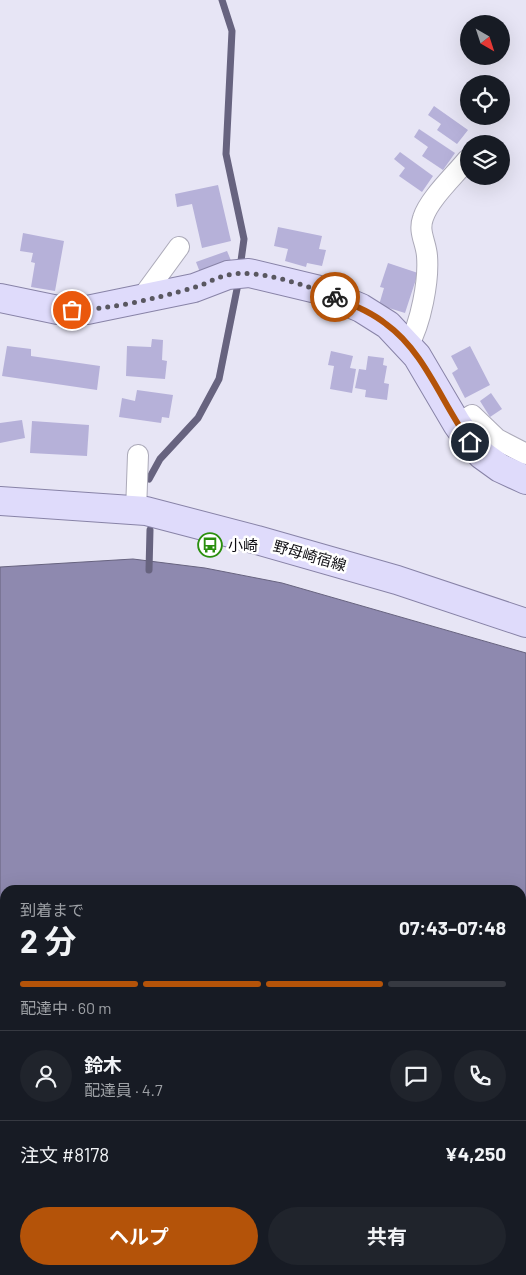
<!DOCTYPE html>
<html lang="ja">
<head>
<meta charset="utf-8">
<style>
	:root { --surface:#171b24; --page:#20242c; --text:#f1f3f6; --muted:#9ea1a6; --line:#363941; --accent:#b45309 }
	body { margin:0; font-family:Barlow,"Noto Sans JP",sans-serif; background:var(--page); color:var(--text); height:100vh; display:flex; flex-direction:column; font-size:19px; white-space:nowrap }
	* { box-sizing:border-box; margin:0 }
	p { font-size:16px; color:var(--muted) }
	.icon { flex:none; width:28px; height:28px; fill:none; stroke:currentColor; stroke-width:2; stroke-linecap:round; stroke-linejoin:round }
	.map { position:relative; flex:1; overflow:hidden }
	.sheet { position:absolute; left:0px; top:885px; width:526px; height:390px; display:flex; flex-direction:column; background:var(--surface); border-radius:15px 15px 0 0; box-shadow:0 5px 20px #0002 }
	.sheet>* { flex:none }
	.needle { width:32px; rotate:141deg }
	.tools { position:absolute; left:460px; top:15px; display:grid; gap:10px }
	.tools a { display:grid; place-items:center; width:50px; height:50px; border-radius:50%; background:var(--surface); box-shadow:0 5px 20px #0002; font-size:25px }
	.pin { position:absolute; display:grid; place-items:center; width:42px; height:42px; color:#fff; margin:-21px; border:2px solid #fff; border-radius:50%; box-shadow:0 1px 5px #0007 }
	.courier { position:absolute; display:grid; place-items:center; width:50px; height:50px; margin:-25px; border:4px solid #b45309; border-radius:50%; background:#fff; color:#222; box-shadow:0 1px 6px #0007 }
	.overview em { font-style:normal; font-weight:700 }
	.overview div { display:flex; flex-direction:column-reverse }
	.overview { display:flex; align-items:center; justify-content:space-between; height:85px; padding:0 20px }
	h1 { font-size:32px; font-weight:700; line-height:38px }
	.bar { display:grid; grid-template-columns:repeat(4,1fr); gap:8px 5px; align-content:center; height:60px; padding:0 20px }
	.bar i { height:6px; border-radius:4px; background:var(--line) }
	.bar .on { background:var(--accent) }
	.bar p { grid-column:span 4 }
	.line { display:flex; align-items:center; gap:12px; padding:0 20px; border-top:1px solid var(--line) }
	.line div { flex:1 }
	.round { display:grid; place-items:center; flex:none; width:52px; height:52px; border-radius:26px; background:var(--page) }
	.action { display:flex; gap:10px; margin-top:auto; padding:10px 20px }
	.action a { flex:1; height:58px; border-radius:30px; background:var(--accent); color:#fff; font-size:20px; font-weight:700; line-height:58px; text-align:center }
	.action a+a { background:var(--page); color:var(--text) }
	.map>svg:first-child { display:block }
</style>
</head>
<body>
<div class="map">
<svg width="526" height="1275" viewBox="0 0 526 1275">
	<rect width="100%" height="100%" fill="#e7e5f5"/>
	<!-- water -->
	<path fill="#8e89af" stroke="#67637f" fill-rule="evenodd" d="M 133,559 L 205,568 L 282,583 L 526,653 L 526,1275 L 0,1275 L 0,567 ZM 5,890 L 521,890 L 521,1270 L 5,1270 Z"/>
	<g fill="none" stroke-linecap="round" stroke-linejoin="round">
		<!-- stream -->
		<g stroke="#67637f" stroke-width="7">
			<polyline points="222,0 232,31 226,154 244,239 240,268"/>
			<polyline points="149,479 160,459 198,418 219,379 239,279"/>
			<polyline points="149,570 150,530"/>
		</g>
	</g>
	<!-- building -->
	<g fill="#b6b1d9">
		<polygon points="434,106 468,130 457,144 437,130 441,124 428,115"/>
		<polygon points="419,129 455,153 443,170 422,156 428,147 414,137"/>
		<polygon points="400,152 433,176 422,192 399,176 405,168 394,159"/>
		<polygon points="218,185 231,241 202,248 192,204 177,207 175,194"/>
		<polygon points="278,227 322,236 319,249 326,250 322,266 307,263 306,267 285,261 288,249 274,246"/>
		<polygon points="23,233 64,241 55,291 31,287 35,263 31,262 33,253 20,251"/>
		<polygon points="227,251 232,263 201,275 196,262"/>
		<polygon points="388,263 418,273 405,313 379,305 384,288 380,287"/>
		<polygon points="152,339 163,340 162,360 167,361 165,379 126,376 127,346 151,347"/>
		<polygon points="7,346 31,349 31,356 100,366 97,390 2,376"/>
		<polygon points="470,346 490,385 465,398 452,373 458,369 451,356"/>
		<polygon points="331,351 353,356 350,368 356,369 352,393 330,389 334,366 328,365"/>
		<polygon points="368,356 384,358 383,365 387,366 384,383 389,384 387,400 365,397 366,390 355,388 359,369 366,370"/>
		<polygon points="137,390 173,395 169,418 162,417 161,423 119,417 122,398 135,401"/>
		<polygon points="491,393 502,409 490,417 480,401"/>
		<polygon points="22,420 25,438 0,443 0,423"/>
		<polygon points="32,421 89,425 87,456 30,453"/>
	</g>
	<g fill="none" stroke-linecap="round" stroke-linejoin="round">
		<!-- minor casing -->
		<g stroke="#acaab9" stroke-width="22">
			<g id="minor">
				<polyline points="141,299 179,247"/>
				<path d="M 408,346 C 421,323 429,281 427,256 C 426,242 418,232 423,218 C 429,199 454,176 467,160"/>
				<polyline points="457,424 472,415 497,439 526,454"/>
				<polyline points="136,511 138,455"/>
			</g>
		</g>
		<!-- primary casing -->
		<g stroke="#8883a7" stroke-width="30">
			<g id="primary">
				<polyline points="0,298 58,310 87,310 194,288 228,275 249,273 316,289 361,308 388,325 417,356 457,424 470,442 482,455 500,468 526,480"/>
				<polyline points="0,501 146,511 257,540 397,580 526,623"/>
			</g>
		</g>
		<!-- minor -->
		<use href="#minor" stroke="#fff" stroke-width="20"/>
		<!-- primary -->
		<use href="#primary" stroke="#dfdbfb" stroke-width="28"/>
	</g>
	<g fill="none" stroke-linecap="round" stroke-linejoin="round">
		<!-- done -->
		<path stroke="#595760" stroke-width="5" stroke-dasharray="0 9" d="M 72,310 C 108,310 158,298 192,288 C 205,285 216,277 228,275 C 256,268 309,286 335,297"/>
		<!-- route -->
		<path stroke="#b45309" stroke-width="6" d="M 335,297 C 353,305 371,312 386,324 C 425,352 442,404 470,442"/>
	</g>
	<!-- icons -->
	<defs>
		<g id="bus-ring" transform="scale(1.25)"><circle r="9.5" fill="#fff" stroke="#2a8f0d" stroke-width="1.5"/><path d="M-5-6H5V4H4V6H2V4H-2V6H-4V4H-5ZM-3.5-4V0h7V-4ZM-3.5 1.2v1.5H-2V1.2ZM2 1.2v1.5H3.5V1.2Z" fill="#2a8f0d"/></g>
	</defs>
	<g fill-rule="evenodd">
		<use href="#bus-ring" x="210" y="545"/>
	</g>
	<g text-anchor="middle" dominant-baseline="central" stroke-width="5" stroke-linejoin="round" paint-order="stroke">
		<!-- poi labels -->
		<g font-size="15" fill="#0c0b10" stroke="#fff" text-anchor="start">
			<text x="228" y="545">小崎</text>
		</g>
		<!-- street labels -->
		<g font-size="15" fill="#0c0b10" stroke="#fff">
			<text transform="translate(310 555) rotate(16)">野母崎宿線</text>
		</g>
	</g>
</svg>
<div class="tools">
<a><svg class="needle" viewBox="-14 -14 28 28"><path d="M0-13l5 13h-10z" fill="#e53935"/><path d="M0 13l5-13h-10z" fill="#9ea1a6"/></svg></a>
<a><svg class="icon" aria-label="locate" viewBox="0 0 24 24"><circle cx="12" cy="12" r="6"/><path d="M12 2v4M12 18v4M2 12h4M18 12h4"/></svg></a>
<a><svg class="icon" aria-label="layers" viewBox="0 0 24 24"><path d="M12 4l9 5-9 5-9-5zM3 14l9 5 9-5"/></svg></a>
</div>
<div class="pin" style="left:72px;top:310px;background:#ea580c"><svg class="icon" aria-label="bag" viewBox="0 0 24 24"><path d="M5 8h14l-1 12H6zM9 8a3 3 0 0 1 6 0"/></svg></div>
<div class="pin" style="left:470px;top:442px;background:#1f2937"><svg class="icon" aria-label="home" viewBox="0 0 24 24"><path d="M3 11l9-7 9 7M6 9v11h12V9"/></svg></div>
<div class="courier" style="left:335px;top:297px"><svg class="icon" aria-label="bike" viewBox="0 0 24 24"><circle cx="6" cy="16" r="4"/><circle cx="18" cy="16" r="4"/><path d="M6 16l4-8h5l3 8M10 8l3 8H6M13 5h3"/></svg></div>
<section class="sheet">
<div class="overview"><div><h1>2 分</h1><p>到着まで</p></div><em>07:43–07:48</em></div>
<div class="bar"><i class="on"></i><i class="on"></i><i class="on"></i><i></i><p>配達中 · 60 m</p></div>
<div class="line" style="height:90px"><a class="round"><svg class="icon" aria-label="person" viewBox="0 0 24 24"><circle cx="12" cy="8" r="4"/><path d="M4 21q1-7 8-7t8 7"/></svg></a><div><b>鈴木</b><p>配達員 · 4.7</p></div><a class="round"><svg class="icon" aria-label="chat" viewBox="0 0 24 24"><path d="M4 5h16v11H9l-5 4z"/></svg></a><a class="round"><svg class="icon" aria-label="phone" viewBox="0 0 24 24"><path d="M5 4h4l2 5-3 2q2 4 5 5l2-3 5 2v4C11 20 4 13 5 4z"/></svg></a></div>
<div class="line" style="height:65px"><div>注文 #8178</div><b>¥4,250</b></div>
<div class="action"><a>ヘルプ</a><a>共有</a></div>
</section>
</div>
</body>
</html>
